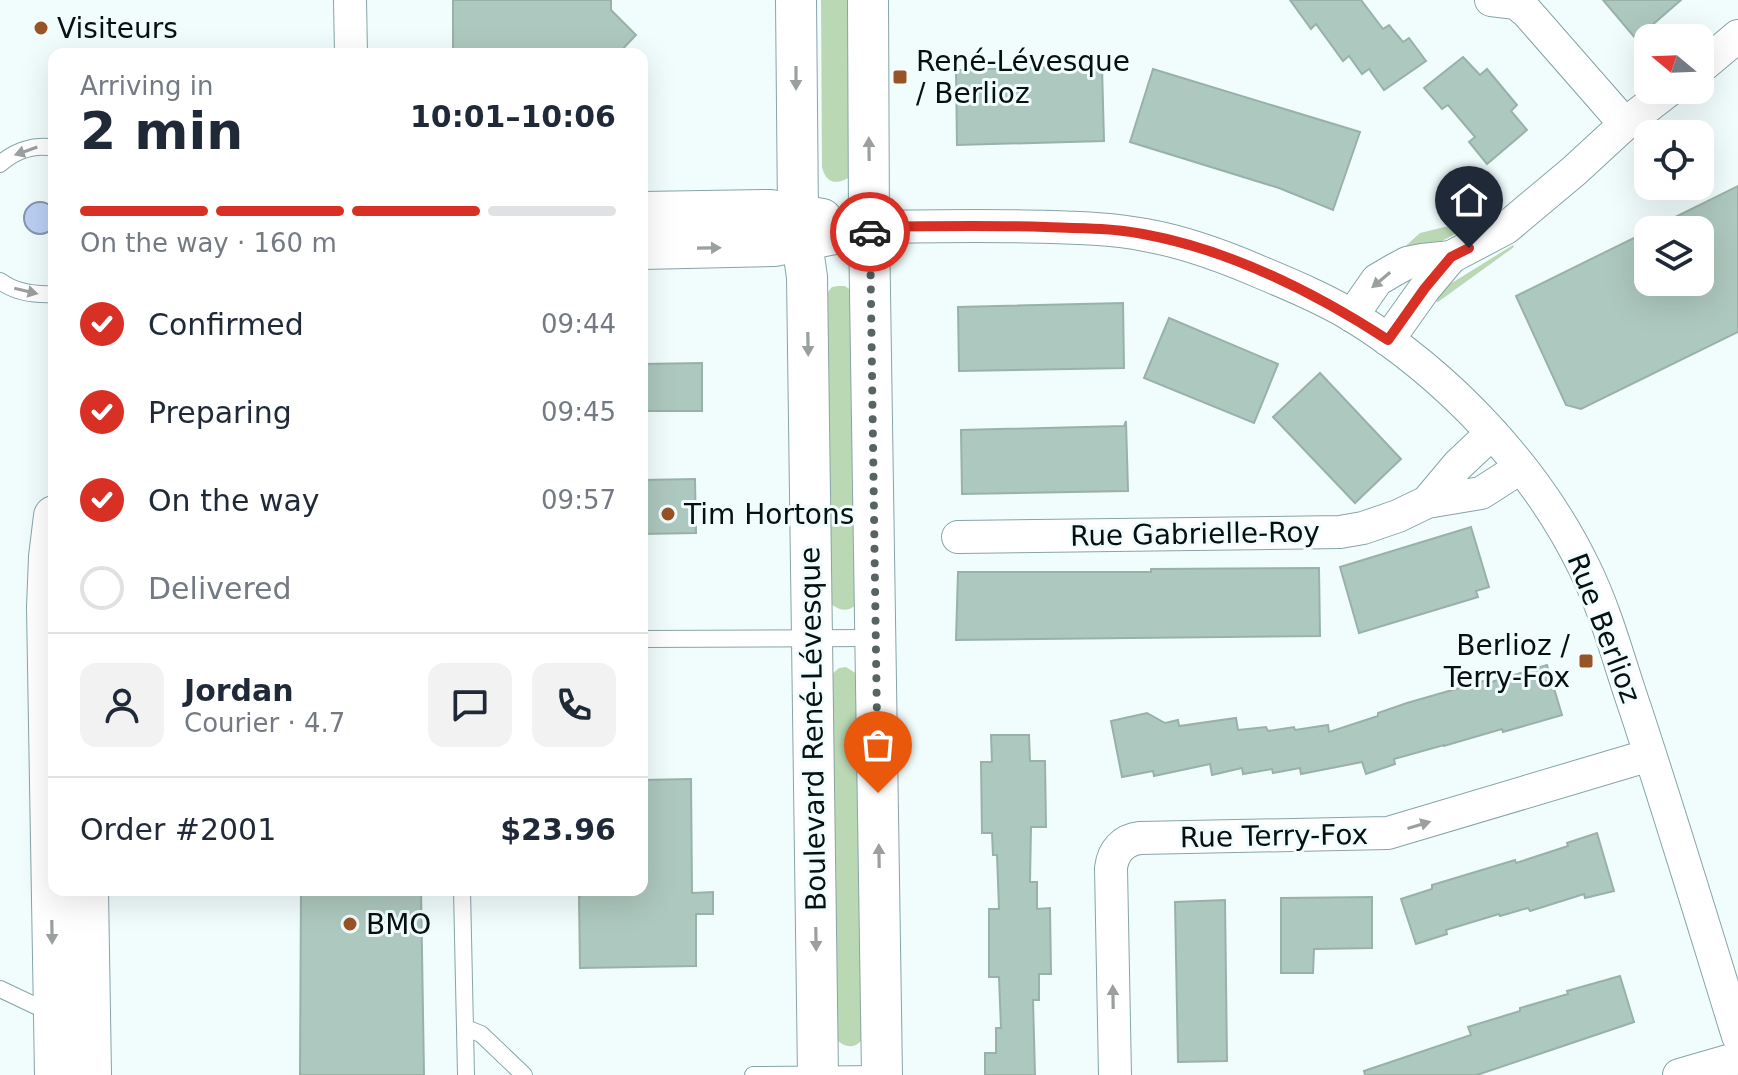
<!DOCTYPE html>
<html lang="en">
<head>
<meta charset="utf-8">
<style>
	:root { --surface:#fff; --page:#f2f2f3; --text:#1f2937; --muted:#747a83; --line:#e0e1e3; --accent:#d93025 }
	body { margin:0; font-family:"DejaVu Sans",sans-serif; background:var(--page); color:var(--text); height:100vh; display:flex; flex-direction:column; font-size:30px; white-space:nowrap }
	* { box-sizing:border-box; margin:0 }
	p { font-size:26px; color:var(--muted) }
	.icon { flex:none; width:44px; height:44px; fill:none; stroke:currentColor; stroke-width:2; stroke-linecap:round; stroke-linejoin:round }
	.map { position:relative; flex:1; overflow:hidden }
	.panel { position:absolute; left:48px; top:48px; width:600px; height:848px; display:flex; flex-direction:column; background:var(--surface); border-radius:16px; box-shadow:0 8px 32px #0002 }
	.panel>* { flex:none }
	.needle { width:52px; rotate:289deg }
	.buttons { position:absolute; left:1634px; top:24px; display:grid; gap:16px }
	.buttons a { display:grid; place-items:center; width:80px; height:80px; border-radius:16px; background:var(--surface); box-shadow:0 8px 32px #0002; font-size:40px }
	.pin { position:absolute; display:grid; place-items:center; width:68px; height:68px; color:#fff; margin:-82px -34px; border-radius:50% 50% 50% 0; rotate:-45deg; box-shadow:0 0 8px #0007 }
	.pin .icon { rotate:45deg }
	.courier { position:absolute; display:grid; place-items:center; width:80px; height:80px; margin:-40px; border:6px solid #d93025; border-radius:50%; background:#fff; color:#222; box-shadow:0 2px 10px #0007 }
	.summary em { font-style:normal; font-weight:600 }
	.summary div { display:flex; flex-direction:column-reverse }
	.summary { display:flex; align-items:center; justify-content:space-between; height:136px; padding:0 32px }
	h1 { font-size:52px; font-weight:600; line-height:60px }
	.bar { display:grid; grid-template-columns:repeat(4,1fr); gap:12px 8px; align-content:center; height:96px; padding:0 32px }
	.bar i { height:10px; border-radius:6px; background:var(--line) }
	.bar .active { background:var(--accent) }
	.bar p { grid-column:span 4 }
	.line { display:flex; align-items:center; gap:20px; padding:0 32px; border-top:2px solid var(--line) }
	.line div { flex:1 }
	.round { display:grid; place-items:center; flex:none; width:84px; height:84px; border-radius:16px; background:var(--page) }
	ol { padding:0 32px; list-style:none }
	li { display:flex; align-items:center; gap:24px; height:88px }
	li p { margin-inline-start:auto }
	li .icon { padding:8px; border-radius:50%; background:var(--accent); color:#fff; stroke-width:4 }
	li:last-child { color:var(--muted) }
	li i { width:44px; height:44px; border:4px solid var(--line); border-radius:50% }
	.map>svg:first-child { display:block }
</style>
</head>
<body>
<div class="map">
<svg width="1738" height="1075" viewBox="0 0 1738 1075">
	<rect width="100%" height="100%" fill="#f1fdfd"/>
	<!-- green -->
	<g fill="#bbd8b5">
		<path d="M 821,0 L 851,0 L 850,177 C 837,185 826,184 822,167 Z"/>
		<polygon points="1488,214 1489,216 1442,241 1399,252 1420,233 1477,219"/>
		<polygon points="1513,245 1514,247 1438,302 1434,300 1442,289"/>
		<path d="M 838,286 L 845,286 L 852,291 L 856,605 C 848,612 840,611 831,604 L 827,293 L 832,287 Z"/>
		<path d="M 846,667 L 857,674 L 862,1040 C 854,1049 845,1048 836,1039 L 831,675 L 839,668 Z"/>
	</g>
	<!-- water -->
	<circle fill="#bacff3" stroke="#8496af" stroke-width="2" cx="40" cy="218" r="16"/>
	<!-- building -->
	<g fill="#adc8be" stroke="#98b2a8" stroke-width="2">
		<polygon points="453,0 611,0 611,10 636,35 618,54 453,54"/>
		<polygon points="1290,0 1361,0 1383,29 1389,25 1403,42 1409,38 1426,61 1384,90 1369,69 1362,74 1349,56 1343,61 1316,24 1311,29"/>
		<polygon points="1603,0 1681,0 1636,39"/>
		<polygon points="1463,57 1480,75 1487,69 1517,105 1511,111 1527,130 1487,164 1469,142 1475,137 1448,105 1442,109 1424,88"/>
		<polygon points="1102,66 1104,141 957,145 956,70"/>
		<polygon points="1153,69 1360,132 1333,210 1279,188 1130,142"/>
		<polygon points="1738,186 1738,332 1581,409 1566,405 1516,296 1648,231 1648,282 1700,282 1700,230 1649,230"/>
		<polygon points="1123,303 1124,368 959,371 958,307"/>
		<polygon points="1169,318 1278,364 1254,423 1144,378"/>
		<polygon points="702,363 702,411 642,411 642,364"/>
		<polygon points="1320,373 1401,459 1355,503 1273,417"/>
		<polygon points="1126,421 1128,491 962,494 961,430 1124,426"/>
		<polygon points="695,479 696,533 642,534 642,480"/>
		<polygon points="1471,527 1489,587 1476,591 1478,597 1359,633 1340,567"/>
		<polygon points="1319,568 1320,636 956,640 958,572 1151,572 1151,569"/>
		<polygon points="1547,665 1562,715 1503,732 1502,729 1444,746 1444,745 1394,759 1395,764 1366,774 1362,762 1301,774 1300,768 1273,773 1272,769 1243,774 1242,768 1212,775 1210,764 1154,776 1153,771 1122,777 1111,721 1147,713 1165,723 1178,720 1179,726 1236,718 1238,730 1266,727 1268,731 1294,727 1295,730 1328,725 1329,732 1378,716 1378,713 1407,703 1487,680 1488,683"/>
		<polygon points="991,735 1029,735 1030,761 1045,761 1046,827 1031,827 1030,882 1037,882 1037,909 1050,908 1051,974 1039,974 1039,1000 1033,1000 1035,1075 985,1075 985,1053 996,1053 996,1028 1001,1028 999,977 989,977 989,909 999,909 997,855 993,855 992,833 982,833 981,762 992,762"/>
		<polygon points="691,779 692,893 713,892 713,914 696,914 696,966 580,968 579,897 580,897 580,890 642,890 642,780"/>
		<polygon points="1597,833 1614,891 1585,898 1584,894 1530,911 1528,908 1500,916 1499,914 1446,930 1447,934 1416,944 1401,899 1432,889 1432,885 1515,860 1516,863 1568,846 1567,843"/>
		<polygon points="301,890 421,890 424,1075 300,1075"/>
		<polygon points="1372,897 1372,948 1314,949 1313,973 1281,973 1281,898"/>
		<polygon points="1225,900 1227,1061 1178,1062 1175,902"/>
		<polygon points="1620,976 1634,1022 1477,1075 1365,1075 1364,1071 1471,1035 1468,1027 1520,1011 1520,1008 1568,994 1567,991"/>
	</g>
	<g fill="none" stroke-linecap="round" stroke-linejoin="round">
		<!-- service casing -->
		<g stroke="#87a4a6" stroke-width="18">
			<g id="service">
				<path d="M 0,164 C 15,151 34,144 54,148"/>
				<path d="M 0,281 C 16,293 35,295 54,294"/>
				<polyline points="642,639 876,638"/>
				<polyline points="462,890 466,1075"/>
				<polyline points="0,989 36,1006 54,1006"/>
				<polyline points="466,1028 481,1034 524,1075"/>
				<polyline points="753,1075 881,1074"/>
			</g>
		</g>
		<!-- minor casing -->
		<g stroke="#87a4a6" stroke-width="34">
			<g id="minor">
				<polyline points="350,0 351,54"/>
				<polyline points="1491,0 1516,3 1527,12 1625,124"/>
				<polyline points="1700,68 1738,36"/>
				<path d="M 869,227 C 930,226 991,225 1051,227 C 1082,228 1114,229 1145,235 C 1185,242 1223,256 1260,272 C 1291,285 1322,298 1351,315 C 1447,374 1536,467 1585,569 C 1607,614 1619,662 1635,708 C 1671,817 1704,926 1738,1036"/>
				<polyline points="1352,316 1377,280 1394,270 1407,263 1422,260 1451,257 1506,228 1574,171 1625,124 1669,90"/>
				<polyline points="1388,340 1425,288 1451,257"/>
				<polyline points="1427,502 1458,465 1492,433"/>
				<polyline points="958,537 1340,532 1363,528 1398,516 1427,502 1481,493 1520,468"/>
				<path d="M 1115,1075 L 1111,868 C 1113,851 1123,840 1140,838 L 1388,833 L 1650,755"/>
				<polyline points="1679,1075 1738,1058"/>
			</g>
		</g>
		<!-- tertiary casing -->
		<g stroke="#87a4a6" stroke-width="42">
			<g id="tertiary">
				<polyline points="796,0 798,215 807,277 818,1075"/>
				<polyline points="868,0 869,227 882,1075"/>
				<polyline points="642,212 770,210 822,219"/>
				<polyline points="642,249 775,246 869,227"/>
				<polyline points="54,516 49,557 47,607 55,1075"/>
				<polyline points="88,890 91,1075"/>
			</g>
		</g>
		<!-- service -->
		<use href="#service" stroke="#fff" stroke-width="16"/>
		<!-- minor -->
		<use href="#minor" stroke="#fff" stroke-width="32"/>
		<!-- tertiary -->
		<use href="#tertiary" stroke="#fff" stroke-width="40"/>
	</g>
	<!-- one-way arrows -->
	<defs><path id="oneway-solid" d="M-6-.8H1V-3.2L6.5 0L1 3.2V.8H-6Z" transform="scale(2)"/></defs>
	<g fill="#9b9fa0">
		<use href="#oneway-solid" transform="translate(796 78) rotate(90)"/>
		<use href="#oneway-solid" transform="translate(869 149) rotate(-91)"/>
		<use href="#oneway-solid" transform="translate(26 151) rotate(161)"/>
		<use href="#oneway-solid" transform="translate(709 248) rotate(-1)"/>
		<use href="#oneway-solid" transform="translate(1381 280) rotate(140)"/>
		<use href="#oneway-solid" transform="translate(26 291) rotate(13)"/>
		<use href="#oneway-solid" transform="translate(808 344) rotate(89)"/>
		<use href="#oneway-solid" transform="translate(1419 825) rotate(-17)"/>
		<use href="#oneway-solid" transform="translate(879 856) rotate(-91)"/>
		<use href="#oneway-solid" transform="translate(52 932) rotate(89)"/>
		<use href="#oneway-solid" transform="translate(816 939) rotate(89)"/>
		<use href="#oneway-solid" transform="translate(1113 997) rotate(-91)"/>
	</g>
	<g fill="none" stroke-linecap="round" stroke-linejoin="round">
		<!-- done -->
		<polyline stroke="#586364" stroke-width="8" stroke-dasharray="0 14.4" points="870,232 878,793"/>
		<!-- route -->
		<path stroke="#d93025" stroke-width="10" d="M 870,232 L 869,227 C 928,226 987,225 1046,227 C 1079,228 1111,228 1143,234 C 1231,250 1314,292 1388,340 L 1425,288 L 1451,257 L 1469,248"/>
	</g>
	<!-- markers -->
	<g fill="#985327" stroke="#f1fdfd" stroke-width="3">
		<circle cx="41" cy="28" r="8"/>
		<rect x="892" y="69" width="16" height="16" rx="4"/>
		<circle cx="668" cy="514" r="8"/>
		<rect x="1578" y="653" width="16" height="16" rx="4"/>
		<circle cx="350" cy="924" r="8"/>
	</g>
	<g text-anchor="middle" dominant-baseline="central" stroke-width="6" stroke-linejoin="round" paint-order="stroke">
		<!-- poi labels -->
		<g font-size="28" fill="#061011" stroke="#f1fdfd" text-anchor="start">
			<text x="57" y="28">Visiteurs</text>
			<text x="916" y="61">René-Lévesque<tspan x="916" dy="32">/ Berlioz</tspan></text>
			<text x="684" y="514">Tim Hortons</text>
			<text x="1570" y="645" text-anchor="end">Berlioz /<tspan x="1570" dy="32">Terry-Fox</tspan></text>
			<text x="366" y="924">BMO</text>
		</g>
		<!-- street labels -->
		<g font-size="28" fill="#061011" stroke="#f1fdfd">
			<text transform="translate(1195 534) rotate(-1)">Rue Gabrielle-Roy</text>
			<text transform="translate(1604 628) rotate(69)">Rue Berlioz</text>
			<text transform="translate(813 729) rotate(-91)">Boulevard René-Lévesque</text>
			<text transform="translate(1274 836) rotate(-1)">Rue Terry-Fox</text>
		</g>
	</g>
</svg>
<div class="buttons">
<a><svg class="needle" viewBox="-14 -14 28 28"><path d="M0-13l5 13h-10z" fill="#e53935"/><path d="M0 13l5-13h-10z" fill="#747a83"/></svg></a>
<a><svg class="icon" aria-label="locate" viewBox="0 0 24 24"><circle cx="12" cy="12" r="6"/><path d="M12 2v4M12 18v4M2 12h4M18 12h4"/></svg></a>
<a><svg class="icon" aria-label="layers" viewBox="0 0 24 24"><path d="M12 4l9 5-9 5-9-5zM3 14l9 5 9-5"/></svg></a>
</div>
<div class="pin" style="left:878px;top:793px;background:#ea580c"><svg class="icon" aria-label="bag" viewBox="0 0 24 24"><path d="M5 8h14l-1 12H6zM9 8a3 3 0 0 1 6 0"/></svg></div>
<div class="pin" style="left:1469px;top:248px;background:#1f2937"><svg class="icon" aria-label="home" viewBox="0 0 24 24"><path d="M3 11l9-7 9 7M6 9v11h12V9"/></svg></div>
<div class="courier" style="left:870px;top:232px"><svg class="icon" aria-label="car" viewBox="0 0 24 24"><path d="M5 17H2v-5l4-1 3-4h7l3 4 3 1v5h-3M9 17h6M6 11h13"/><circle cx="7" cy="17" r="2"/><circle cx="17" cy="17" r="2"/></svg></div>
<section class="panel">
<div class="summary"><div><h1>2 min</h1><p>Arriving in</p></div><em>10:01–10:06</em></div>
<div class="bar"><i class="active"></i><i class="active"></i><i class="active"></i><i></i><p>On the way · 160 m</p></div>
<ol>
<li><svg class="icon" aria-label="check" viewBox="0 0 24 24"><path d="M5 12l5 5 9-10"/></svg>Confirmed<p>09:44</p></li>
<li><svg class="icon" aria-label="check" viewBox="0 0 24 24"><path d="M5 12l5 5 9-10"/></svg>Preparing<p>09:45</p></li>
<li><svg class="icon" aria-label="check" viewBox="0 0 24 24"><path d="M5 12l5 5 9-10"/></svg>On the way<p>09:57</p></li>
<li><i></i>Delivered</li>
</ol>
<div class="line" style="height:144px"><a class="round"><svg class="icon" aria-label="person" viewBox="0 0 24 24"><circle cx="12" cy="8" r="4"/><path d="M4 21q1-7 8-7t8 7"/></svg></a><div><b>Jordan</b><p>Courier · 4.7</p></div><a class="round"><svg class="icon" aria-label="chat" viewBox="0 0 24 24"><path d="M4 5h16v11H9l-5 4z"/></svg></a><a class="round"><svg class="icon" aria-label="phone" viewBox="0 0 24 24"><path d="M5 4h4l2 5-3 2q2 4 5 5l2-3 5 2v4C11 20 4 13 5 4z"/></svg></a></div>
<div class="line" style="height:104px"><div>Order #2001</div><b>$23.96</b></div>
</section>
</div>
</body>
</html>
